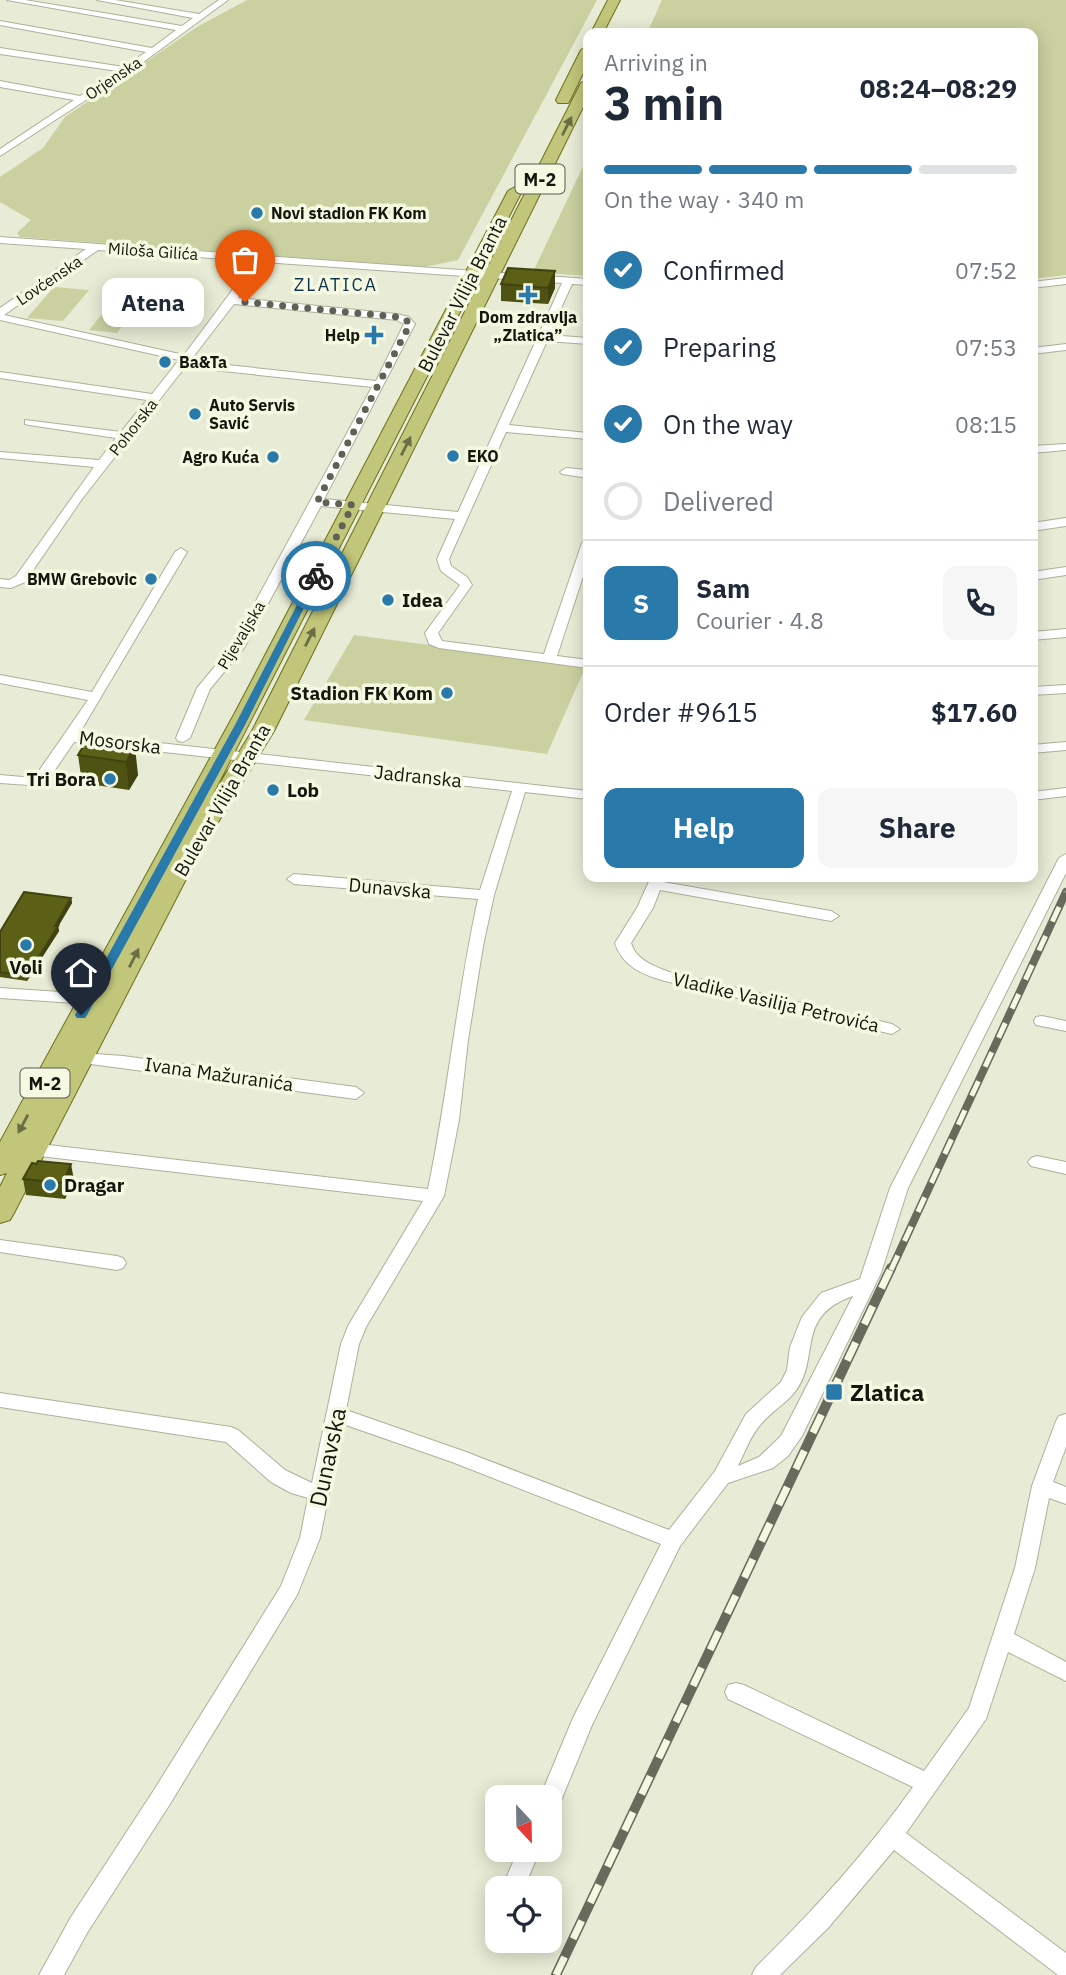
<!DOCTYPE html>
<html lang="en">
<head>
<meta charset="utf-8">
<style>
	:root { --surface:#fff; --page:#f6f6f7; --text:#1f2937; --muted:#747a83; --line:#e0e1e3; --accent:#2979ab }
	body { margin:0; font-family:"IBM Plex Sans",sans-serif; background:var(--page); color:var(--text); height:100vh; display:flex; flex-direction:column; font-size:26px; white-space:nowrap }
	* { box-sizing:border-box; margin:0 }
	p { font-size:23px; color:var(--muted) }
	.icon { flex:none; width:38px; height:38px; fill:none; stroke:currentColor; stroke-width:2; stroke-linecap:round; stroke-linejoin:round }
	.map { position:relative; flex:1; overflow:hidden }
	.details { position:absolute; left:583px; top:28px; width:455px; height:854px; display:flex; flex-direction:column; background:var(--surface); border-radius:14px; box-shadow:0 4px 18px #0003 }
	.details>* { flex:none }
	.needle { width:46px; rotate:158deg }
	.buttons { position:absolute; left:485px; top:1785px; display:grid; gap:14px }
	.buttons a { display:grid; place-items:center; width:77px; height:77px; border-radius:14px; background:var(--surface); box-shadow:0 4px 18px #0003; font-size:35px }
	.pin { position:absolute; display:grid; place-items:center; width:60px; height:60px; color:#fff; margin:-72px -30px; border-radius:50% 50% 50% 0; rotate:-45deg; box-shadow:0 0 7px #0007 }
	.pin .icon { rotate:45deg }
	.courier { position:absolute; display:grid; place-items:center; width:70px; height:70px; margin:-35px; border:5px solid #2979ab; border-radius:50%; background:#fff; color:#222; box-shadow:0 2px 9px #0007 }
	.bubble { position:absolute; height:49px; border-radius:14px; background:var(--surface); box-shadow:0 4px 18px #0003; font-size:23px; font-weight:800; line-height:49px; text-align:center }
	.headline em { font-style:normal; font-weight:800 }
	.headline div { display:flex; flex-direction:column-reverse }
	.headline { display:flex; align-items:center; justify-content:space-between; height:119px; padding:0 21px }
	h1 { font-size:46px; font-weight:800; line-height:52px }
	.bar { display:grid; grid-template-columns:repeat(4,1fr); gap:10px 7px; align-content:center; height:84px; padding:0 21px }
	.bar i { height:9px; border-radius:5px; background:var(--line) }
	.bar .current { background:var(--accent) }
	.bar p { grid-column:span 4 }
	.line { display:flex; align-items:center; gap:18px; padding:0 21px; border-top:2px solid var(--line) }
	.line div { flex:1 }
	.round { display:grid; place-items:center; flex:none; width:74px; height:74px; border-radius:14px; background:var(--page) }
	ol { padding:0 21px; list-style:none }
	li { display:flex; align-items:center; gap:21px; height:77px }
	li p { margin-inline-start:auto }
	li .icon { padding:7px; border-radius:50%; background:var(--accent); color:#fff; stroke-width:4 }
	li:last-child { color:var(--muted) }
	li i { width:38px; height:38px; border:4px solid var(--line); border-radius:50% }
	.button { display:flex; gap:14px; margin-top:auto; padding:14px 21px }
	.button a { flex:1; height:80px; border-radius:14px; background:var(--accent); color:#fff; font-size:28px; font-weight:800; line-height:80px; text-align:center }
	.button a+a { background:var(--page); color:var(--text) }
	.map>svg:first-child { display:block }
</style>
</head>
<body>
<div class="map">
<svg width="1066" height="1975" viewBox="0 0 1066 1975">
	<rect width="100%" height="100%" fill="#e8ebd5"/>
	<!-- green -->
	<g fill="#cad0a0">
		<polygon points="247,0 597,0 458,260 424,267 20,237 17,233 31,220 0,202 0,177 43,148 65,117 197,27"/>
		<polygon points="662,0 1066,0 1066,275 1033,279 1032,33 647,33"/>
		<polygon points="588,156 588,276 533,272"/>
		<polygon points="54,287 89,290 63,321 27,318"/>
		<polygon points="107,308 134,311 117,333 89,330"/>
		<polygon points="354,635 586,666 547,754 304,720"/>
	</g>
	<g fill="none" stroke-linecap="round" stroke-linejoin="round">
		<!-- minor casing -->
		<g stroke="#aeb09b" stroke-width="2">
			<g id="minor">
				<polygon points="7,0 25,0 182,26 193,18 97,0 115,0 199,14 219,0 228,0 135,68 0,156 0,149 74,100 0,87 0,81 80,96 118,71 0,54 0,48 124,67 146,52 0,25 0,21 152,48 176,30"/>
				<path d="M 0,237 L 588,279 L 588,285 L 572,284 L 549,335 L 588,338 L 588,344 L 547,341 L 509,425 L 588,433 L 588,439 L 506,432 L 449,559 L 451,566 L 467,577 L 472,585 L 438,633 L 442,641 L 544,654 L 582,543 L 588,539 L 588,561 L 557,656 L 588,660 L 588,668 L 439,648 L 429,644 L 425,633 L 460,585 L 441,571 L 437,559 L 455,519 L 321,506 L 244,648 L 210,689 L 190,738 L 183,742 L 178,741 L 176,738 L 197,688 L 231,647 L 372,387 L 185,367 L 82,499 L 25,582 L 11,588 L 0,587 L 0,579 L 9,580 L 16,576 L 94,467 L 0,458 L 0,452 L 99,460 L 116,438 L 29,425 L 25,424 L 25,420 L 121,432 L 147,400 L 0,378 L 0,372 L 152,394 L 179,360 L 0,320 L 0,308 L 86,249 L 0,243 ZM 98,250 L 254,261 L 184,355 L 4,315 ZM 263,262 L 562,283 L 458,512 L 324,499 L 415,324 L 409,317 L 397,314 L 238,298 ZM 234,304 L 397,320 L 404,324 L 376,381 L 190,361 Z"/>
				<polygon points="1066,278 1066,284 1032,288 1032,282"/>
				<polygon points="1066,344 1066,350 1032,354 1032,348"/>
				<polygon points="1066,444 1066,450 1032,453 1032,446"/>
				<polygon points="566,468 588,470 588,478 562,474 560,472"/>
				<polygon points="1066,518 1066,526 1032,531 1032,523"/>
				<path d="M 181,548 L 187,552 L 79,734 L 588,791 L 588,799 L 525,792 L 494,895 L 483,946 L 468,1040 L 459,1120 L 444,1196 L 366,1327 L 359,1344 L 346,1410 L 466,1452 L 669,1530 L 715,1471 L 746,1414 L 781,1382 L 787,1370 L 790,1347 L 802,1317 L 821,1293 L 860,1279 L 890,1188 L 1059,858 L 1066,854 L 1066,873 L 908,1188 L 881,1273 L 802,1436 L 788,1456 L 773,1468 L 728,1483 L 680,1546 L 592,1725 L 558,1808 L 550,1811 L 550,1797 L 540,1797 L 573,1718 L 661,1544 L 452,1462 L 343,1424 L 320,1538 L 297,1595 L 170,1804 L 87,1933 L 64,1975 L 39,1975 L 71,1917 L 154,1790 L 281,1586 L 300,1538 L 308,1498 L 291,1493 L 271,1482 L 226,1442 L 0,1407 L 0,1393 L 231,1427 L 238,1430 L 285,1470 L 312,1483 L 341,1344 L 348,1326 L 423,1201 L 31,1155 L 25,1153 L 22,1149 L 25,1145 L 31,1143 L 428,1189 C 448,1093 457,995 478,899 L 294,884 L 287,879 L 294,874 L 480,890 L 512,791 L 74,742 L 44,786 L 0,783 L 0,775 L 34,778 L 88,700 L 0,683 L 0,675 L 92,692 L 175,552 ZM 853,1296 L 781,1436 L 759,1457 L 738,1466 C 745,1452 751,1434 762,1423 C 771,1412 785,1404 794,1393 C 822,1359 793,1317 853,1296 Z"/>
				<polygon points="1066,567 1066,575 1032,580 1032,572"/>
				<polygon points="1066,629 1066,637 1032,640 1032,632"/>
				<polygon points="1066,685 1066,693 1032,695 1032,687"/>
				<polygon points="1066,742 1066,750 1032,753 1032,745"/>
				<polygon points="1066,788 1066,796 1032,800 1032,792"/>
				<path d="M 651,877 L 665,877 L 663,882 L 831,911 L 839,916 L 831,921 L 660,890 L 653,908 L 631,943 C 636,960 654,966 669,972 L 892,1024 L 900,1029 L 892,1034 L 665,981 C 643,975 622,966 615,943 L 637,908 Z"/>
				<polygon points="0,988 90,994 98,999 90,1004 0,998"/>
				<polygon points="1042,1016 1066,1021 1066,1031 1036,1025 1034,1021 1036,1017"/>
				<polygon points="81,1053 123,1056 356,1087 364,1093 356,1099 75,1062 73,1058 75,1054"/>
				<polygon points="1037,1156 1066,1162 1066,1174 1031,1166 1028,1162 1031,1158"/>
				<polygon points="0,1240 117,1256 123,1258 126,1263 123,1268 117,1270 0,1252"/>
				<path d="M 1066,1414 L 1066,1447 L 1053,1482 L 1066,1487 L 1066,1504 L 1049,1498 L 1035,1568 L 1014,1634 L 1066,1662 L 1066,1681 L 1008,1652 L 986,1719 L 906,1833 L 1066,1953 L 1066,1975 L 1058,1975 L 894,1850 L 828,1928 L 780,1975 L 752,1975 L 756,1967 C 813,1911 867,1852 913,1787 L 728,1699 L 725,1692 L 728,1685 L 736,1683 L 744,1685 L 924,1771 L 969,1708 L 1015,1568 L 1032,1486 L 1056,1421 L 1059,1416 Z"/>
				<polygon points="518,1850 540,1850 524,1888 502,1888"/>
			</g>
		</g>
		<!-- primary casing -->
		<g stroke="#6a701b" stroke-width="2">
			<g id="primary">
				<polygon points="608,0 620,0 603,33 591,33"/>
				<polygon points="588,46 588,63 570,100 568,103 558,103 556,100 581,50"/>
				<polygon points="588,79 588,97 274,731 201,850 14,1213 10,1220 0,1223 0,1187 7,1173 0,1175 0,1142 237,709 508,191 515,187 520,188 522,191 211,798 252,731 581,83"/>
			</g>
		</g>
		<!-- minor -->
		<use href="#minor" fill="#fff" fill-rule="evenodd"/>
		<!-- primary -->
		<use href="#primary" fill="#c1c67a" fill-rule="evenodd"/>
		<!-- rail-far1 casing -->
		<g stroke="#686a5c" stroke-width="8">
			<polyline id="rail-far1" points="891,1270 1066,892"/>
		</g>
		<!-- rail casing -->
		<g stroke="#686a5c" stroke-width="10">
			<polyline id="rail" points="556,1975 891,1268"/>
		</g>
		<!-- rail-far1 -->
		<use href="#rail-far1" stroke="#f5f9e2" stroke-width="5" stroke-dasharray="16" stroke-linecap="butt"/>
		<!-- rail -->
		<use href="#rail" stroke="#f5f9e2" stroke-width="7" stroke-dasharray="20" stroke-linecap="butt"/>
	</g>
	<!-- wall -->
	<g fill="#4e5313">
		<polygon points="555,271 555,288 548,304 501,301 501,284"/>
		<polygon points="112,741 112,744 138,775 129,790 82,783 78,755"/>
		<polygon points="71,898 72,903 58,926 59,931 27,981 0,977 0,932"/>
		<polygon points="23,1179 74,1180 65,1199 26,1195"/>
	</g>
	<!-- shaded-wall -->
	<g fill="#40430f">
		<polygon points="555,271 555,288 548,304 548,288"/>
		<polygon points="135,747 138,775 129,790 126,762"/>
		<polygon points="71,898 72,903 58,927 58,926 59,931 27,981 27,976"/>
		<polygon points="71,1164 74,1180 65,1199 63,1183"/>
	</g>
	<!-- building -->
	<g fill="#5b6016" stroke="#40430f" stroke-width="2">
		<polygon points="508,268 555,271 548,288 501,284"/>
		<polygon points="97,739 112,741 110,744 135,747 126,762 78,755 86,742 95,743"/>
		<polygon points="24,892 71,898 55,926 58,926 27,976 0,972 0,932"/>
		<polygon points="38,1161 71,1164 63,1183 23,1179 32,1163 36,1164"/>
	</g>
	<!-- one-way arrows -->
	<defs><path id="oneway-solid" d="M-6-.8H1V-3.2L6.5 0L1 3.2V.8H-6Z" transform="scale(1.75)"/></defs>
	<g fill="#6b6e44">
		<use href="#oneway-solid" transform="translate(567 126) rotate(-63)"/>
		<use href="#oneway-solid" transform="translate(406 446) rotate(-63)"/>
		<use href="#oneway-solid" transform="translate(310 637) rotate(-63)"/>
		<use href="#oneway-solid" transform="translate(134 958) rotate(-63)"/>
		<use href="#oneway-solid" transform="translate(23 1124) rotate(118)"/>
	</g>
	<!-- route -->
	<polygon fill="#2979ab" points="313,574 320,576 245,725 87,1015 85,1018 77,1018 75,1015 235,725"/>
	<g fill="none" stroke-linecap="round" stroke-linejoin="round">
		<!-- done -->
		<polyline stroke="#5f6154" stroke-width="7" stroke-dasharray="0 12.6" points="245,302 397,317 405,319 410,324 317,502 353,505 316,576"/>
	</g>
	<!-- markers -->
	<g fill="#2979ab" stroke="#f5f9e2" stroke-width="2.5">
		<circle cx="257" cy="213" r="7"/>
		<path d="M524.5 284.5h7v7h7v7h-7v7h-7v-7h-7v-7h7z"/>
		<path d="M370.5 324.5h7v7h7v7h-7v7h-7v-7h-7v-7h7z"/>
		<circle cx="165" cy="362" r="7"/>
		<circle cx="195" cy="414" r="7"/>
		<circle cx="453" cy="456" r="7"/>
		<circle cx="273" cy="457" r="7"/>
		<circle cx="151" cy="579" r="7"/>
		<circle cx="388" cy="600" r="7"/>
		<circle cx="447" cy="693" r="7"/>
		<circle cx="110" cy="779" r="7"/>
		<circle cx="273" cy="790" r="7"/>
		<circle cx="26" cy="945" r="7"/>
		<circle cx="50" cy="1185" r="7"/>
		<rect x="825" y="1383" width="18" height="18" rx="3.5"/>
	</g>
	<g text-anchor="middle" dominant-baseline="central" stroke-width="7" stroke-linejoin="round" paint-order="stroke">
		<!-- far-street labels -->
		<g font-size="16" fill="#15160e" stroke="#f5f9e2">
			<text transform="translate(113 78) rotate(-34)">Orjenska</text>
			<text transform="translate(153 251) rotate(4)">Miloša Gilića</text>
			<text transform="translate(49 280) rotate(-34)">Lovćenska</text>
			<text transform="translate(133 427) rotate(-52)">Pohorska</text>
			<text transform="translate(241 635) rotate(-59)">Pljevaljska</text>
		</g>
		<!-- far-poi labels -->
		<g font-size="16" font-weight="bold" fill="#15160e" stroke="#f5f9e2" text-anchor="start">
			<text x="271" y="213">Novi stadion FK Kom</text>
			<text x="528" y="317" text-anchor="middle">Dom zdravlja<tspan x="528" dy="18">„Zlatica”</tspan></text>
			<text x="360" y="335" text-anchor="end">Help</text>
			<text x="179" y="362">Ba&amp;Ta</text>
			<text x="209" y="405">Auto Servis<tspan x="209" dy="18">Savić</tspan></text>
			<text x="467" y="456">EKO</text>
			<text x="259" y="457" text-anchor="end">Agro Kuća</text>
			<text x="137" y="579" text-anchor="end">BMW Grebovic</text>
		</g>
		<!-- shield labels -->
		<g fill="#f5f9e2" stroke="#585a4e" stroke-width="2">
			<rect x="515.5" y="164.5" width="49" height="29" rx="5"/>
			<rect x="20.5" y="1068.5" width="49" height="29" rx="5"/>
		</g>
		<g font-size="18" font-weight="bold" fill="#15160e">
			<text x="540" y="179">M-2</text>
			<text x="45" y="1083">M-2</text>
		</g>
		<!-- far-neighbourhood labels -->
		<g font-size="18" letter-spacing="2" fill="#0f354d" stroke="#f5f9e2">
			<text x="336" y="284">ZLATICA</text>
		</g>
		<!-- street labels -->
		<g font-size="19" fill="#15160e" stroke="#f5f9e2">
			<text transform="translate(462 294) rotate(-63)">Bulevar Vilija Branta</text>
			<text transform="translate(120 742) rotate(7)">Mosorska</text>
			<text transform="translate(418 776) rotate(6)">Jadranska</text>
			<text transform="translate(222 800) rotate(-60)">Bulevar Vilija Branta</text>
			<text transform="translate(390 888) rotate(5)">Dunavska</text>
			<text transform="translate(776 1002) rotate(13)">Vladike Vasilija Petrovića</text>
			<text transform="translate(219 1074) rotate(8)">Ivana Mažuranića</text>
		</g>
		<!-- poi labels -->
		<g font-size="19" font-weight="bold" fill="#15160e" stroke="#f5f9e2" text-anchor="start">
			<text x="402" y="600">Idea</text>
			<text x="433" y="693" text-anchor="end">Stadion FK Kom</text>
			<text x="96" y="779" text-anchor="end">Tri Bora</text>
			<text x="287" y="790">Lob</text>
			<text x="26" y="967" text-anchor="middle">Voli</text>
			<text x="64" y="1185">Dragar</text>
		</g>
		<!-- near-poi labels -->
		<g font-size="23" font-weight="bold" fill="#15160e" stroke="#f5f9e2" text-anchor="start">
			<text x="850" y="1392">Zlatica</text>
		</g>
		<!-- near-street labels -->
		<g font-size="23" fill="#15160e" stroke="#f5f9e2">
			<text transform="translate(327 1457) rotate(-78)">Dunavska</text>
		</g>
	</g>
</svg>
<div class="buttons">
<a><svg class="needle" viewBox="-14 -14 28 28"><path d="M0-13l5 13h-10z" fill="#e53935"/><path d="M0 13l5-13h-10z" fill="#747a83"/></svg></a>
<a><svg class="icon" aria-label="locate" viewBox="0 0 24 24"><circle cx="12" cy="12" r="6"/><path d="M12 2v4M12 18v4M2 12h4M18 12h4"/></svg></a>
</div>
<div class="pin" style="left:245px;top:302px;background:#ea580c"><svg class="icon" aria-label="bag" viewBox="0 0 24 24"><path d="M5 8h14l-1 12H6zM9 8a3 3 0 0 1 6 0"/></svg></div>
<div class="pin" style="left:81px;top:1015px;background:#1f2937"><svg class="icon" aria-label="home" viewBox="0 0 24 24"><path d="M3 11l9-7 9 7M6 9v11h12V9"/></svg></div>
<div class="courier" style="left:316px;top:576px"><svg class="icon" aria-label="bike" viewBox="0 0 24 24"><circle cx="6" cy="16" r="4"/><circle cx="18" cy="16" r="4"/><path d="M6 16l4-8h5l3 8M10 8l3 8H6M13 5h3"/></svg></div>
<div class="bubble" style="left:102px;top:278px;width:102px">Atena</div>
<section class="details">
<div class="headline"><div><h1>3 min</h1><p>Arriving in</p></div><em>08:24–08:29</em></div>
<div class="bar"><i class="current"></i><i class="current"></i><i class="current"></i><i></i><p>On the way · 340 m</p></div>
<ol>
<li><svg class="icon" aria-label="check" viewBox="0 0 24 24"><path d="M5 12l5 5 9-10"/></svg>Confirmed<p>07:52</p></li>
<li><svg class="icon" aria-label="check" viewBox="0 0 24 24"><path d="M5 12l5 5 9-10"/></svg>Preparing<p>07:53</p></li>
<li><svg class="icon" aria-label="check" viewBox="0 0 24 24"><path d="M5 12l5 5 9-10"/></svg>On the way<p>08:15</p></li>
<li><i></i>Delivered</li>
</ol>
<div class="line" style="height:126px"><b class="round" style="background:var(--accent);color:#fff">S</b><div><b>Sam</b><p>Courier · 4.8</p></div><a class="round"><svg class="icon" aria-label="phone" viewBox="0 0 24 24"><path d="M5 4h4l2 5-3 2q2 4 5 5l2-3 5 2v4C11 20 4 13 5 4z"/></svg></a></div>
<div class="line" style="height:91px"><div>Order #9615</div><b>$17.60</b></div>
<div class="button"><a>Help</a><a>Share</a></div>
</section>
</div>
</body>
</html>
